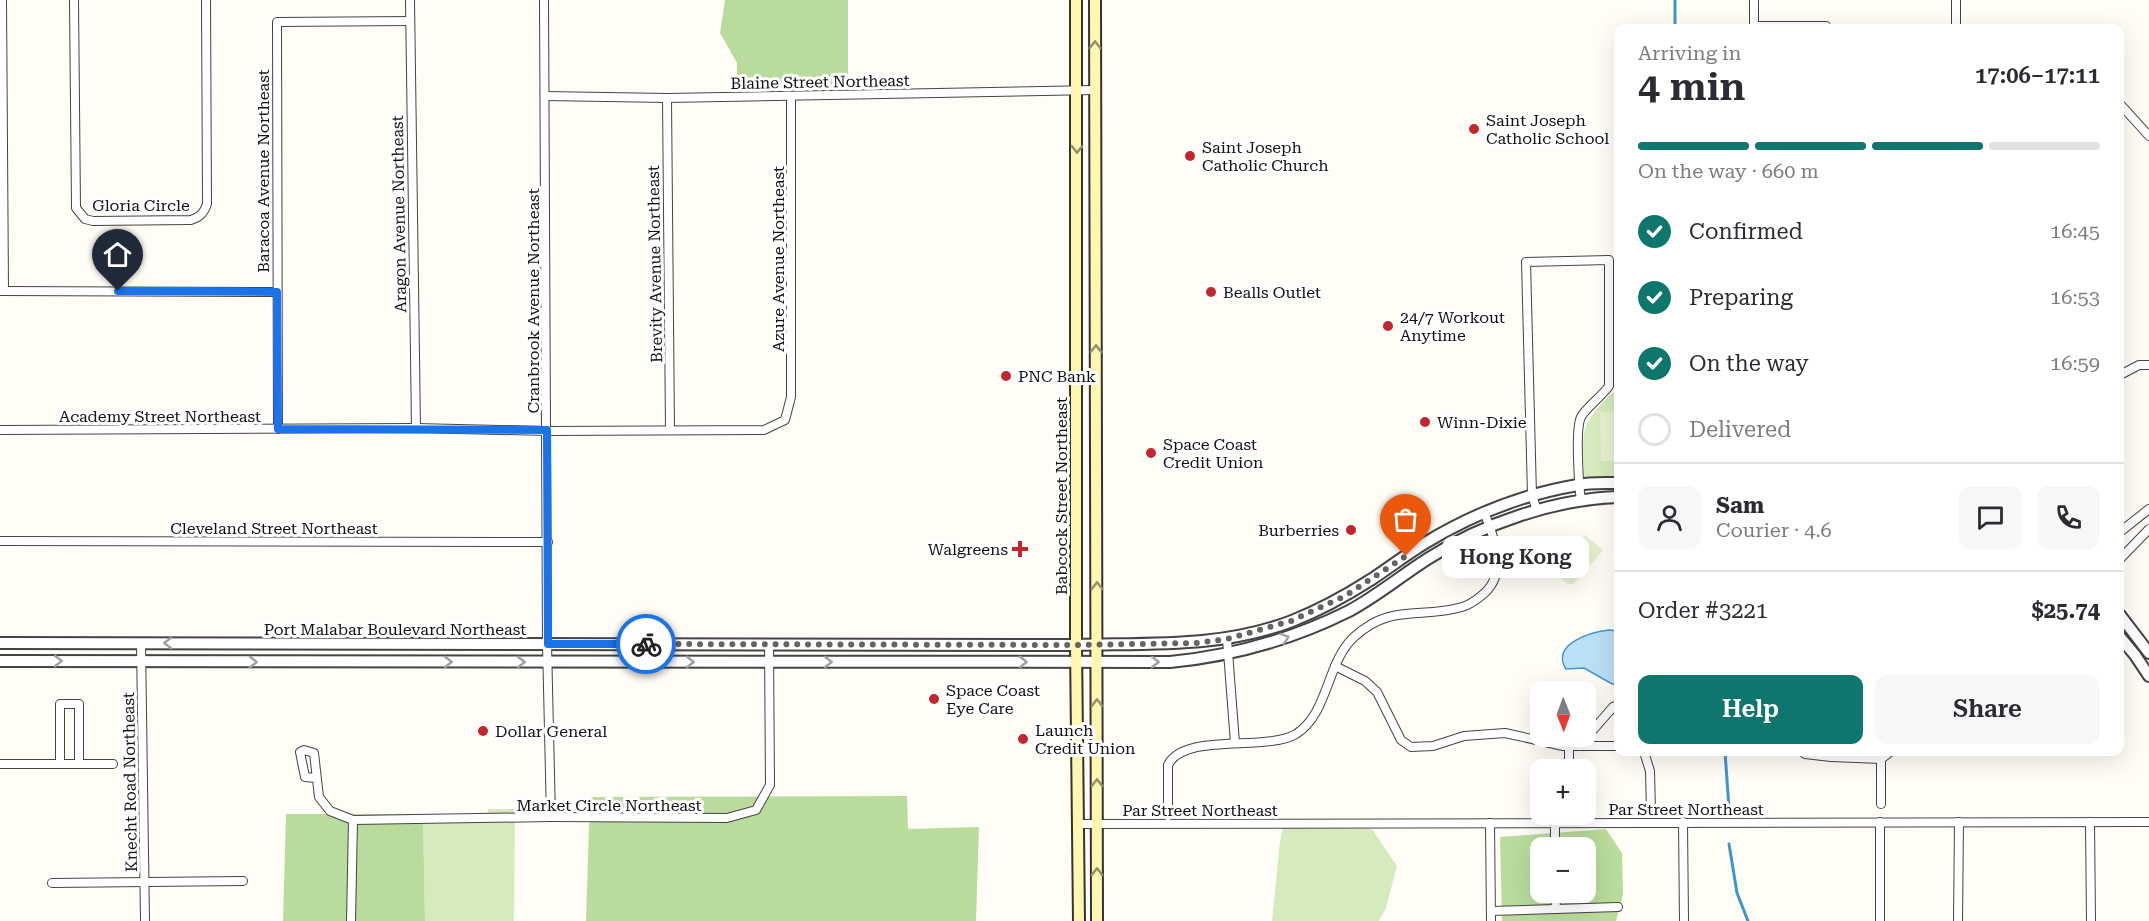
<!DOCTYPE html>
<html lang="en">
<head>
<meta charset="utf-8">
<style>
	:root { --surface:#fff; --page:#f7f7f7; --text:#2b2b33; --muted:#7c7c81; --line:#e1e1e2; --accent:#0f766e }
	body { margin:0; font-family:"Roboto Serif",serif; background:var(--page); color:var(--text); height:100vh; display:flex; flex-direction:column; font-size:22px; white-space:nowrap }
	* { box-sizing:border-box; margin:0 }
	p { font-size:20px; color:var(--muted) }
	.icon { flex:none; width:33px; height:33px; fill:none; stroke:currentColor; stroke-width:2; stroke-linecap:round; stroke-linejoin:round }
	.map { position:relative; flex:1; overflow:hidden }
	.details { position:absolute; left:1614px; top:24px; width:510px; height:732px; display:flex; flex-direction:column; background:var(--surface); border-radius:12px; box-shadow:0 6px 24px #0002 }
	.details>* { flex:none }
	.needle { width:39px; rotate:179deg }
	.buttons { position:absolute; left:1530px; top:681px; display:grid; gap:12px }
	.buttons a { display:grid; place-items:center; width:66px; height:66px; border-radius:12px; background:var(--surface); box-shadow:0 6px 24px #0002; font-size:30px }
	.pin { position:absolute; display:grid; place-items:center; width:51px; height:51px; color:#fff; margin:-62px -26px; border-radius:50% 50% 50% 0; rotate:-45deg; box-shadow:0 0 6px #0007 }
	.pin .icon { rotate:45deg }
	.courier { position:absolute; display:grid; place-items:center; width:60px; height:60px; margin:-30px; border:4px solid #1a73e8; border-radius:50%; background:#fff; color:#222; box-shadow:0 2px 8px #0007 }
	.bubble { position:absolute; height:42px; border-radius:12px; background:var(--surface); box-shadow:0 6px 24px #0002; font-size:20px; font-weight:600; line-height:42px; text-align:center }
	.summary em { font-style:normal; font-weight:600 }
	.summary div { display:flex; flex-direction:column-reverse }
	.summary { display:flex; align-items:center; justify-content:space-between; height:102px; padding:0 24px }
	h1 { font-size:39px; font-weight:600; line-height:45px }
	.bar { display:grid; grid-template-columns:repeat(4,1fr); gap:9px 6px; align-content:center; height:72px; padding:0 24px }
	.bar i { height:8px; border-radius:4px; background:var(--line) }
	.bar .on { background:var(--accent) }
	.bar p { grid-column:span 4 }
	.line { display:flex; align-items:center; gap:15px; padding:0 24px; border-top:2px solid var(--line) }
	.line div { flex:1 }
	.round { display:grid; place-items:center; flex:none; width:63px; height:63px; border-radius:12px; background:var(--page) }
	ol { padding:0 24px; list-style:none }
	li { display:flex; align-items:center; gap:18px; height:66px }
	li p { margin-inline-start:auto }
	li .icon { padding:6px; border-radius:50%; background:var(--accent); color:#fff; stroke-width:4 }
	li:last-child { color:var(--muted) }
	li i { width:33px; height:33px; border:3px solid var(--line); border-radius:50% }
	.action { display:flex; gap:12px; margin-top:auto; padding:12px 24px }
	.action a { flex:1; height:69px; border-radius:12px; background:var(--accent); color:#fff; font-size:24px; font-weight:600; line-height:69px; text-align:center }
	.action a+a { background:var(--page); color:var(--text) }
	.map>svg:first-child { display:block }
</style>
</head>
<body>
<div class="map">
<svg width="2149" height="921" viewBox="0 0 2149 921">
	<rect width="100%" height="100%" fill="#fffdf5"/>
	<!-- green -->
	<g fill="#d5ebbd">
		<path d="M 1618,389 L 1618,477 L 1584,479 C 1584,465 1582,449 1584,434 C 1586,418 1605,398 1618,389 Z"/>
		<polygon points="488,809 515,809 514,921 425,921 423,814 440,814 487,819"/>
		<polygon points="1283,828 1372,829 1397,866 1386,908 1379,921 1272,921 1280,841"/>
	</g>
	<!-- forest -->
	<g fill="#b9dc9c" fill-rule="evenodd">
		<polygon points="725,0 848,0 848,87 737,87 737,63 720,33"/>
		<polygon points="907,796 908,829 979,827 976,921 586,921 590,797"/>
		<polygon points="286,814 423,814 425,921 283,921"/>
		<path d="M 1606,829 L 1622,853 L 1623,895 L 1616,921 L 1502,921 L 1500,837 ZM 1540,848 L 1586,848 L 1586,892 L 1540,892 Z"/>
	</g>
	<!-- pitch -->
	<g fill="#e6f2cf">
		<polygon points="1618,411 1618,461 1601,461 1600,412"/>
		<polygon points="1585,535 1603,550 1574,584 1568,584 1554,572 1554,568"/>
	</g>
	<!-- water -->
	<path fill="#b9e0f7" stroke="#3f96cf" stroke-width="1.5" d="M 1609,630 L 1618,631 L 1618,684 L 1612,684 L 1584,668 L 1566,669 C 1550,644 1591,632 1609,630 Z"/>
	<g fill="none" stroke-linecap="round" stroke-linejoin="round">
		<!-- stream -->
		<g stroke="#3f96cf" stroke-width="3">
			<polyline points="1675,0 1675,28"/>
			<polyline points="1725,752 1729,808"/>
			<polyline points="1729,844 1737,893 1748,921"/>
		</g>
		<!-- minor casing -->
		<g stroke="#444" stroke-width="10">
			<g id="minor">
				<polyline points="2,0 4,291"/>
				<path d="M 74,0 L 76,208 L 85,219 L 93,221 L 191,220 C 200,217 204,213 207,204 L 206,0"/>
				<polyline points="410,0 416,428"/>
				<polyline points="544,0 547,644 551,817"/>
				<polyline points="1754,0 1754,28"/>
				<polyline points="1956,0 1956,28"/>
				<polyline points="1754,26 1826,26"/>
				<polyline points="545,96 667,98 1095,90"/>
				<polyline points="667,98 670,430"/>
				<polyline points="2120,104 2149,136"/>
				<polyline points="1,291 277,292"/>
				<polyline points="2120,375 2139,365 2149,365"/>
				<polyline points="278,429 277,22 410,21"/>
				<polyline points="0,430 416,428 547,431 764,430 785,420 791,397 791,96"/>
				<path d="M 1537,511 L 1532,495 L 1526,262 L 1609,260 L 1609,386 C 1602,396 1585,409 1581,417 C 1575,429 1579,486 1581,501"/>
				<polyline points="2120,532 2149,509"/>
				<polyline points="0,541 548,542"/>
				<polyline points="2120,559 2149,529"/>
				<polyline points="1227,639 1235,743"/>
				<polyline points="141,643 145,921"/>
				<polyline points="1335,666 1365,681 1377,692 1401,740 1411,747 1433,746 1464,736 1505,733 1563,746 1618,746"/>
				<polyline points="1579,746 1613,707 1618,705"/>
				<polyline points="1644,752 1650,771 1651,812"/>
				<polyline points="1803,752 1805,754 1831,757 1881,759 1890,752"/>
				<polyline points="0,764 113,764"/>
				<polyline points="60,764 60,704 79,704 79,764"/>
				<polyline points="1569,770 1569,746"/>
				<polyline points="316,778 305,777 300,752 304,750 314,753 319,797 330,811 353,820 551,817 727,818 756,810 770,785 769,644"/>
				<polyline points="1881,804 1881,759"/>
				<path d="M 1168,816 L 1168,765 C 1184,732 1266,752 1296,734 C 1329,713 1326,663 1354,637 C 1391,603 1420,619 1462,607 C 1469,605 1475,601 1481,596 C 1509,575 1495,539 1484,512"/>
				<polyline points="1683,822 1684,921"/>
				<polyline points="1880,822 1880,921"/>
				<polyline points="2090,822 2091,921"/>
				<polyline points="1490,823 1491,921"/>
				<polyline points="1555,823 1555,848"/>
				<polyline points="1079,824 2149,822"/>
				<polyline points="52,883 243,881"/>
				<polyline points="1555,892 1556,909"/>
				<polyline points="1491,911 1618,907"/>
				<polyline points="351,921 353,820"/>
				<polyline points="1958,921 1959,822"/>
			</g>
		</g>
		<!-- tertiary casing -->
		<g stroke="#444" stroke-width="14">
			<g id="tertiary">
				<polyline points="2120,615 2149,653"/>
				<polyline points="2120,637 2135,655 2149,676"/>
				<path d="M 0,643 L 1076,645 C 1149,643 1222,648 1292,621 C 1320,610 1347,595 1372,579 C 1390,567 1407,554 1425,543 C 1471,515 1524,494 1578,485 C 1591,482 1605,483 1618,483"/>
				<path d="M 0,661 L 1170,662 C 1233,656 1291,640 1349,611 C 1377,596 1402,575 1429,558 C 1482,524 1555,499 1618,497"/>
			</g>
		</g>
		<!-- secondary casing -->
		<g stroke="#333" stroke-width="14">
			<g id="secondary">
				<polyline points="1076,0 1076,645 1079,921"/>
				<polyline points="1095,0 1097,921"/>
			</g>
		</g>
		<!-- minor -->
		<use href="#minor" stroke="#fff" stroke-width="8"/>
		<!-- tertiary -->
		<use href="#tertiary" stroke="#fff" stroke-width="10"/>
		<!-- secondary -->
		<use href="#secondary" stroke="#fff6b0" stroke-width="10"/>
	</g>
	<!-- one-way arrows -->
	<defs><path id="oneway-chevron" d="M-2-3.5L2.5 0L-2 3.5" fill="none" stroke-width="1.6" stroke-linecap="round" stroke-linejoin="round" transform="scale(1.5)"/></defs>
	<g stroke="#948f68">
		<use href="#oneway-chevron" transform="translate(1095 45) rotate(-90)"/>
		<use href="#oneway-chevron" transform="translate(1077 149) rotate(90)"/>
		<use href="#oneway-chevron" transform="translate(1096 349) rotate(-90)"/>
		<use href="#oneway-chevron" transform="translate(1097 586) rotate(-90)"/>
		<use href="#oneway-chevron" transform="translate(1097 703) rotate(-90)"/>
		<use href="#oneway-chevron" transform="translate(1097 783) rotate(-90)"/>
		<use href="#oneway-chevron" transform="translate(1097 872) rotate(-90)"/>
	</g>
	<g stroke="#a0a0a0">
		<use href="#oneway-chevron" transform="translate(1285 638) rotate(-18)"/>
		<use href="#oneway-chevron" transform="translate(168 643) rotate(-180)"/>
		<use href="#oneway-chevron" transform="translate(58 661)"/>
		<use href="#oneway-chevron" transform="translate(253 662) rotate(1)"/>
		<use href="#oneway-chevron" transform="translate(448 662)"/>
		<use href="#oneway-chevron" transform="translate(521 662)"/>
		<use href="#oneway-chevron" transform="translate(690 662)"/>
		<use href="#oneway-chevron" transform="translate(828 662)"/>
		<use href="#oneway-chevron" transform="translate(1023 662)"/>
		<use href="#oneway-chevron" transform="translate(1155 662)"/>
	</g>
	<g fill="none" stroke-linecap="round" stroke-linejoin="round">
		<!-- done -->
		<polyline stroke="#646461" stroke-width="6" stroke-dasharray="0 10.8" points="646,644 1076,645 1196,643 1227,639 1291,621 1345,596 1406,556"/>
		<!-- route -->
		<polyline stroke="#1a73e8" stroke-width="8" points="118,291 277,292 278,429 547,430 548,644 646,644"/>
	</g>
	<!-- markers -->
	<g fill="#c4262e" stroke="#fff" stroke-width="2">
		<circle cx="1474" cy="129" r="6"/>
		<circle cx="1190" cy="156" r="6"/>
		<circle cx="1211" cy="292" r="6"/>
		<circle cx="1388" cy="326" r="6"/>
		<circle cx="1006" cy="376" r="6"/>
		<circle cx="1425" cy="422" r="6"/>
		<circle cx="1151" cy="453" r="6"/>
		<circle cx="1351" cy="530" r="6"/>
		<path d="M1017 540h6v6h6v6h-6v6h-6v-6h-6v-6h6z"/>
		<circle cx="934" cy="699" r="6"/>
		<circle cx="483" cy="731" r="6"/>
		<circle cx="1023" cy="739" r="6"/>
	</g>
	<g text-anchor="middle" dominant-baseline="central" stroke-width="6" stroke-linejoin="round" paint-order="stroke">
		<!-- street labels -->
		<g font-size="16" fill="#111" stroke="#fff">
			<text transform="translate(820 82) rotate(-1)">Blaine Street Northeast</text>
			<text transform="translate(263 171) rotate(-90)">Baracoa Avenue Northeast</text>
			<text x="141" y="205">Gloria Circle</text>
			<text transform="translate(399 214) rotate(-91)">Aragon Avenue Northeast</text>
			<text transform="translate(778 259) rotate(-90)">Azure Avenue Northeast</text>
			<text transform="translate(655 264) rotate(-91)">Brevity Avenue Northeast</text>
			<text transform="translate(533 301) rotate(-90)">Cranbrook Avenue Northeast</text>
			<text x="160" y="416">Academy Street Northeast</text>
			<text transform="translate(1061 496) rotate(-90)">Babcock Street Northeast</text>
			<text x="274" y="528">Cleveland Street Northeast</text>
			<text x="395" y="629">Port Malabar Boulevard Northeast</text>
			<text transform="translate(130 782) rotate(-91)">Knecht Road Northeast</text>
			<text x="609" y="805">Market Circle Northeast</text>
			<text x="1686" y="809">Par Street Northeast</text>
			<text x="1200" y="810">Par Street Northeast</text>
		</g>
		<!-- poi labels -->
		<g font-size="16" fill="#111" stroke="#fff" text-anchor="start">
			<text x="1486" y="120">Saint Joseph<tspan x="1486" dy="18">Catholic School</tspan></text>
			<text x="1202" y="147">Saint Joseph<tspan x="1202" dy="18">Catholic Church</tspan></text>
			<text x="1223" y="292">Bealls Outlet</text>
			<text x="1400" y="317">24/7 Workout<tspan x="1400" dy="18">Anytime</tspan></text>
			<text x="1018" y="376">PNC Bank</text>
			<text x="1437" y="422">Winn-Dixie</text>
			<text x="1163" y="444">Space Coast<tspan x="1163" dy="18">Credit Union</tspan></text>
			<text x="1339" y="530" text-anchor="end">Burberries</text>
			<text x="1008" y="549" text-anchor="end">Walgreens</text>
			<text x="946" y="690">Space Coast<tspan x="946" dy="18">Eye Care</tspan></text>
			<text x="1035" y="730">Launch<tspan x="1035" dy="18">Credit Union</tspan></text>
			<text x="495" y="731">Dollar General</text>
		</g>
	</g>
</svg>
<div class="buttons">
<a><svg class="needle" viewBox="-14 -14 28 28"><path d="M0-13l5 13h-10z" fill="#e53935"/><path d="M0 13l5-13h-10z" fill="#7c7c81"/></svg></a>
<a>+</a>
<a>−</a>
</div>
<div class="pin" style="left:1406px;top:556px;background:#ea580c"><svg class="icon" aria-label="bag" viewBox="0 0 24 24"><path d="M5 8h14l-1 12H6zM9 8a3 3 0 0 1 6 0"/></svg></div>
<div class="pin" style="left:118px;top:291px;background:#1f2937"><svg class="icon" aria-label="home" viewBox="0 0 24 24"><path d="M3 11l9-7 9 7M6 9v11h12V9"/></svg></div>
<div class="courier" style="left:646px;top:644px"><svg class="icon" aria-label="bike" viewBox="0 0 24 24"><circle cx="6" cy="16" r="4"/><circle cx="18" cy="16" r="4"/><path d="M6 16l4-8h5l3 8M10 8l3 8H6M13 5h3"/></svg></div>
<div class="bubble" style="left:1442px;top:536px;width:147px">Hong Kong</div>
<section class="details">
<div class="summary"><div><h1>4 min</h1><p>Arriving in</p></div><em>17:06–17:11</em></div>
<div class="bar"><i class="on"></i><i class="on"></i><i class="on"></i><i></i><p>On the way · 660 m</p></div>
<ol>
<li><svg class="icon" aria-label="check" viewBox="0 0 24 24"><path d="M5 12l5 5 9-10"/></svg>Confirmed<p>16:45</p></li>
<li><svg class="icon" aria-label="check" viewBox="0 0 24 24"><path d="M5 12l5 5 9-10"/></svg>Preparing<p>16:53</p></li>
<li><svg class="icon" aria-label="check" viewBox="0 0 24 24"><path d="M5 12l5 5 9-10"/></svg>On the way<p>16:59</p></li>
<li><i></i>Delivered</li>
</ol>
<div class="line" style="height:108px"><a class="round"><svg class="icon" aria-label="person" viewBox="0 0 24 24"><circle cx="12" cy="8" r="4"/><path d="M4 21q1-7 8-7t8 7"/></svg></a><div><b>Sam</b><p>Courier · 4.6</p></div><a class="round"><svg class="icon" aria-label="chat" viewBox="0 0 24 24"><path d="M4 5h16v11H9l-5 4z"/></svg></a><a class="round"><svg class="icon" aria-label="phone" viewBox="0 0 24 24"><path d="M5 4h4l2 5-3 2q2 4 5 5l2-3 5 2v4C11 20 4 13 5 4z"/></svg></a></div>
<div class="line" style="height:78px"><div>Order #3221</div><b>$25.74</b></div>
<div class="action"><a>Help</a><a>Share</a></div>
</section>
</div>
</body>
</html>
